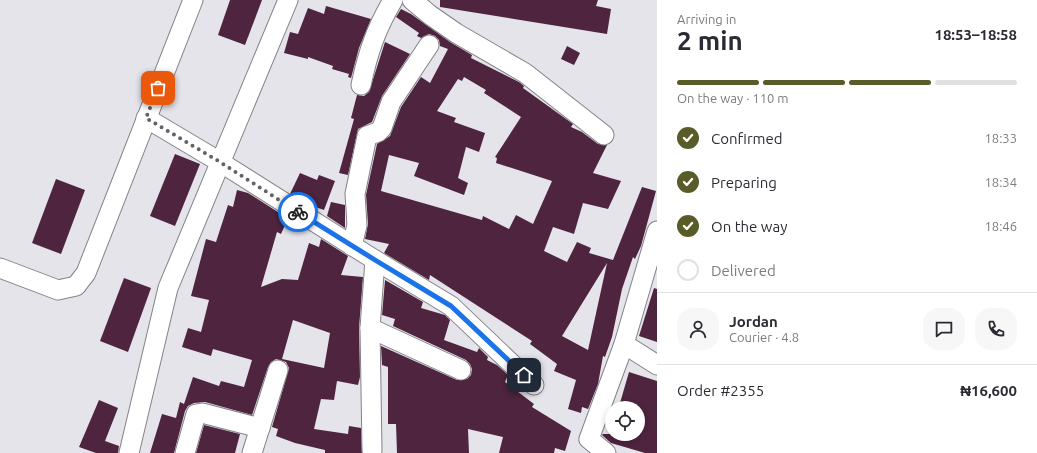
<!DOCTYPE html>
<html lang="en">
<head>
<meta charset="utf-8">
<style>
	:root { --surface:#fff; --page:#f7f7f7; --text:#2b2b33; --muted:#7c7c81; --line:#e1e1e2; --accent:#595c29 }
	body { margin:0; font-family:Ubuntu,sans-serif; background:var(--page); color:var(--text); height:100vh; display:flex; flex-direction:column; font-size:15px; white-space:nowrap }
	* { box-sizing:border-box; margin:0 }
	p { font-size:13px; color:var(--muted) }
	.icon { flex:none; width:22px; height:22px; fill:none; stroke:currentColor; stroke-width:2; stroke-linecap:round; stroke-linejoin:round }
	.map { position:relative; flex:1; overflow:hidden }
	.sheet { display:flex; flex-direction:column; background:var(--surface); width:380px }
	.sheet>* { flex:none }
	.fabs { position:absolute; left:605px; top:401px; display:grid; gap:8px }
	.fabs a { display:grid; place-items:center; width:40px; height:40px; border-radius:50%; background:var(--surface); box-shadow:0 2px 6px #0003; font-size:20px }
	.pin { position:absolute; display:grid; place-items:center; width:34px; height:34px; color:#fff; margin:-17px; border-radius:8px; box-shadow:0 2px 6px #0006 }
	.courier { position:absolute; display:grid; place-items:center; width:40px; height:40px; margin:-20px; border:3px solid #1a73e8; border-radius:50%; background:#fff; color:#222; box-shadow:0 1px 5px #0007 }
	.overview em { font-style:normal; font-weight:700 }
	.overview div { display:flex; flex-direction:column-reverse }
	.overview { display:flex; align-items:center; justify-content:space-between; height:68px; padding:0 20px }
	h1 { font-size:26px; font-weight:700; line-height:30px }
	.bar { display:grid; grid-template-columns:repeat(4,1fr); gap:6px 4px; align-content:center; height:48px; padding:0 20px }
	.bar i { height:5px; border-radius:3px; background:var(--line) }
	.bar .current { background:var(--accent) }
	.bar p { grid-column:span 4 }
	.line { display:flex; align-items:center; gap:10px; padding:0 20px; border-top:1px solid var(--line) }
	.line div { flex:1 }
	.round { display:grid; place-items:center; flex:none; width:42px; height:42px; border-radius:16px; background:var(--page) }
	ol { padding:0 20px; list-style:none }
	li { display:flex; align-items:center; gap:12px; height:44px }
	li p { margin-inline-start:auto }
	li .icon { padding:4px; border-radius:50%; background:var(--accent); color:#fff; stroke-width:4 }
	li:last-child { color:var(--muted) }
	li i { width:22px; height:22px; border:2px solid var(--line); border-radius:50% }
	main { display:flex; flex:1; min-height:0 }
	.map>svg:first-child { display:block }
</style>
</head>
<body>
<main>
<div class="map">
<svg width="657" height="453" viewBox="0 0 657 453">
	<rect width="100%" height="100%" fill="#e5e4eb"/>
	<!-- building -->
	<g fill="#4f243e" fill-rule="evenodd">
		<polygon points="230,0 262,0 245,45 218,35"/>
		<polygon points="440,0 598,0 596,6 611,9 607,34 440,7"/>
		<polygon points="326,6 371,19 359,48 351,78 348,77 349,74 332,69 333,66 308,57 308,59 284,53 290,32 298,34 308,8 324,14"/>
		<path d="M 401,9 L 411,14 L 450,42 L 472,55 L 471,58 L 519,82 L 524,86 L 523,88 L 573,124 L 571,127 L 582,132 L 598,144 L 607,145 L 593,173 L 621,181 L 608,209 L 583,203 L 574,234 L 553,227 L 544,251 L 567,262 L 577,242 L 591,248 L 589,253 L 613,260 L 642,187 L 656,191 L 641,246 L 635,259 L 633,257 L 622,289 L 612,337 L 605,357 L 603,356 L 598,384 L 588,409 L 582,407 L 581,413 L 568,409 L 576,380 L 554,371 L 557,364 L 530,344 L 532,341 L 430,275 L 429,280 L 384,253 L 389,244 L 365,239 L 368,224 L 366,195 L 377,144 L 390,136 L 401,107 L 421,77 L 430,83 L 448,49 L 440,46 L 439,40 L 435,36 L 429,34 L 421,38 L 417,36 L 419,33 L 396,17 ZM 464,77 L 486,90 L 484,93 L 521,117 L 495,157 L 497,158 L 496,163 L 552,181 L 533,224 L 516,215 L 509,229 L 483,216 L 482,220 L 381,191 L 389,155 L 419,163 L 414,176 L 464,195 L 468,183 L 458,178 L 466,147 L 479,152 L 485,133 L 454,122 L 456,118 L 437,111 L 458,79 L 462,81 ZM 607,263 L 588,350 L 562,336 Z"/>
		<polygon points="385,42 410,54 382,96 372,122 358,129 348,175 339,173 354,119 351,118 357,95 364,96 369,92"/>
		<polygon points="567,46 580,53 574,65 561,59"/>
		<polygon points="175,154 200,164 175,226 150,216"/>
		<polygon points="300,173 317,180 319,175 335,181 324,210 307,204 290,194"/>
		<polygon points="56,179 85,190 61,254 32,243"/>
		<path d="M 237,190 L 248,193 L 292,221 L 290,225 L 286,223 L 281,234 L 277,232 L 261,287 L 282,279 L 298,280 L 309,243 L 319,247 L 321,239 L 348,256 L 341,275 L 363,277 L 359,328 L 360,377 L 358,385 L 337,381 L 334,400 L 321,399 L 314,429 L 348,434 L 349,426 L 361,428 L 362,453 L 325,453 L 325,450 L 295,443 L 276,436 L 278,429 L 272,427 L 289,368 L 286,362 L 276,359 L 271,362 L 268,367 L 252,415 L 205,402 L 194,403 L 188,406 L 185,411 L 174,453 L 150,453 L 162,414 L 176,418 L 180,402 L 184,404 L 193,377 L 219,386 L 221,381 L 244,387 L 252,360 L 213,349 L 211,356 L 182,347 L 188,328 L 201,332 L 209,300 L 191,296 L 206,239 L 216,242 L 228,205 L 233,207 ZM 293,320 L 330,333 L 324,368 L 282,359 Z"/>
		<polygon points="331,202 345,205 345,228 327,216"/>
		<polygon points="124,278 151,288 128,352 100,341"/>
		<polygon points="385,280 423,302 421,308 445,315 450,320 444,340 477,352 479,348 488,357 487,360 497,365 508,375 505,382 534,404 532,407 571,431 565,451 555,448 554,453 499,453 503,437 468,429 469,453 397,453 396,424 388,424 388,367 382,365 381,346 457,380 467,379 471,375 472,369 470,364 466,360 393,326 395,319 382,315"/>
		<polygon points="654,288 657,289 657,342 639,336"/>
		<polygon points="629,372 657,381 657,453 645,453 611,443 602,435 603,434 638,434 638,408 620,403"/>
		<polygon points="99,400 118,408 105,441 119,446 118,453 96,453 79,447"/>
		<polygon points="204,425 240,434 235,453 196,453"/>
	</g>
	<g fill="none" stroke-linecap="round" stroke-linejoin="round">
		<!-- minor casing -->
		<g stroke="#838289" stroke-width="21">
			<g id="minor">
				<polyline points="412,0 430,15 456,33 525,73 604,135"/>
				<path d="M 361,85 C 368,52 376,29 393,0"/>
				<polyline points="146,118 220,162 375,260 451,306 534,385"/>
				<polyline points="352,246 357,225 355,194 367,136 378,132 382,128 391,102 429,45"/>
				<polyline points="0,268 58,290 76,286 86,273 193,0"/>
				<polyline points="370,328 461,370"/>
				<polyline points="624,344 657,365"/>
				<polyline points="372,450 370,328 375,260"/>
				<polyline points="129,453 168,288 288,0"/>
				<polyline points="185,453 196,414 202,413 260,428"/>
				<polyline points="252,453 278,370"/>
				<polyline points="606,453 589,439 624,344 657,231"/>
			</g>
		</g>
		<!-- minor -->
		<use href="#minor" stroke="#fff" stroke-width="19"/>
	</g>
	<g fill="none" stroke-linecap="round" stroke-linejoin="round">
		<!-- done -->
		<polyline stroke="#636367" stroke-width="4" stroke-dasharray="0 7.2" points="158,88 146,118 220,162 298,212"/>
		<!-- route -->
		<polyline stroke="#1a73e8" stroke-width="5" points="298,212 375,260 451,306 524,375"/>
	</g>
</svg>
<div class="fabs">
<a><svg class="icon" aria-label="locate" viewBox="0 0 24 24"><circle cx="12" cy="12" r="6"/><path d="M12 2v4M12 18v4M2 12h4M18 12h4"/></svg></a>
</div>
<div class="pin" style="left:158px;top:88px;background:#ea580c"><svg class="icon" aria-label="bag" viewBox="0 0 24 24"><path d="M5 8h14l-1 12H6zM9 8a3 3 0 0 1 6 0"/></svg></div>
<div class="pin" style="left:524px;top:375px;background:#1f2937"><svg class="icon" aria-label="home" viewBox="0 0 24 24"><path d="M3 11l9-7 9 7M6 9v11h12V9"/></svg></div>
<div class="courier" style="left:298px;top:212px"><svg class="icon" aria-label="bike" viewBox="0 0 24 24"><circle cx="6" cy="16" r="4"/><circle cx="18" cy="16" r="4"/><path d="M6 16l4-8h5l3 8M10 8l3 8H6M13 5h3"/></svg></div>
</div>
<section class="sheet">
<div class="overview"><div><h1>2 min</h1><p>Arriving in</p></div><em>18:53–18:58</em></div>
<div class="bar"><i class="current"></i><i class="current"></i><i class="current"></i><i></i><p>On the way · 110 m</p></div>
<ol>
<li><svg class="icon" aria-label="check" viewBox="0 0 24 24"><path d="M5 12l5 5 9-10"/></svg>Confirmed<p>18:33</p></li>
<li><svg class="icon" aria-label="check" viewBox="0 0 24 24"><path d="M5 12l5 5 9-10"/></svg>Preparing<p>18:34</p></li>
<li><svg class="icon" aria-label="check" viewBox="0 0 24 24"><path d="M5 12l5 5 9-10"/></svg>On the way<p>18:46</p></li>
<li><i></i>Delivered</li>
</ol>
<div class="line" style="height:72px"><a class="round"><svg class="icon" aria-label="person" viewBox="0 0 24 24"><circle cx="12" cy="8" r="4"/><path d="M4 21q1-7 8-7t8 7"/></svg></a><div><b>Jordan</b><p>Courier · 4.8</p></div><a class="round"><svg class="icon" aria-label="chat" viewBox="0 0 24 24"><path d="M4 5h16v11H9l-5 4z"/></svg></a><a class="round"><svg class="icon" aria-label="phone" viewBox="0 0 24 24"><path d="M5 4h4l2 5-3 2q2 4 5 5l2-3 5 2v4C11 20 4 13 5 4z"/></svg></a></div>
<div class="line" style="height:52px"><div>Order #2355</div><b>₦16,600</b></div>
</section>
</main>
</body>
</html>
